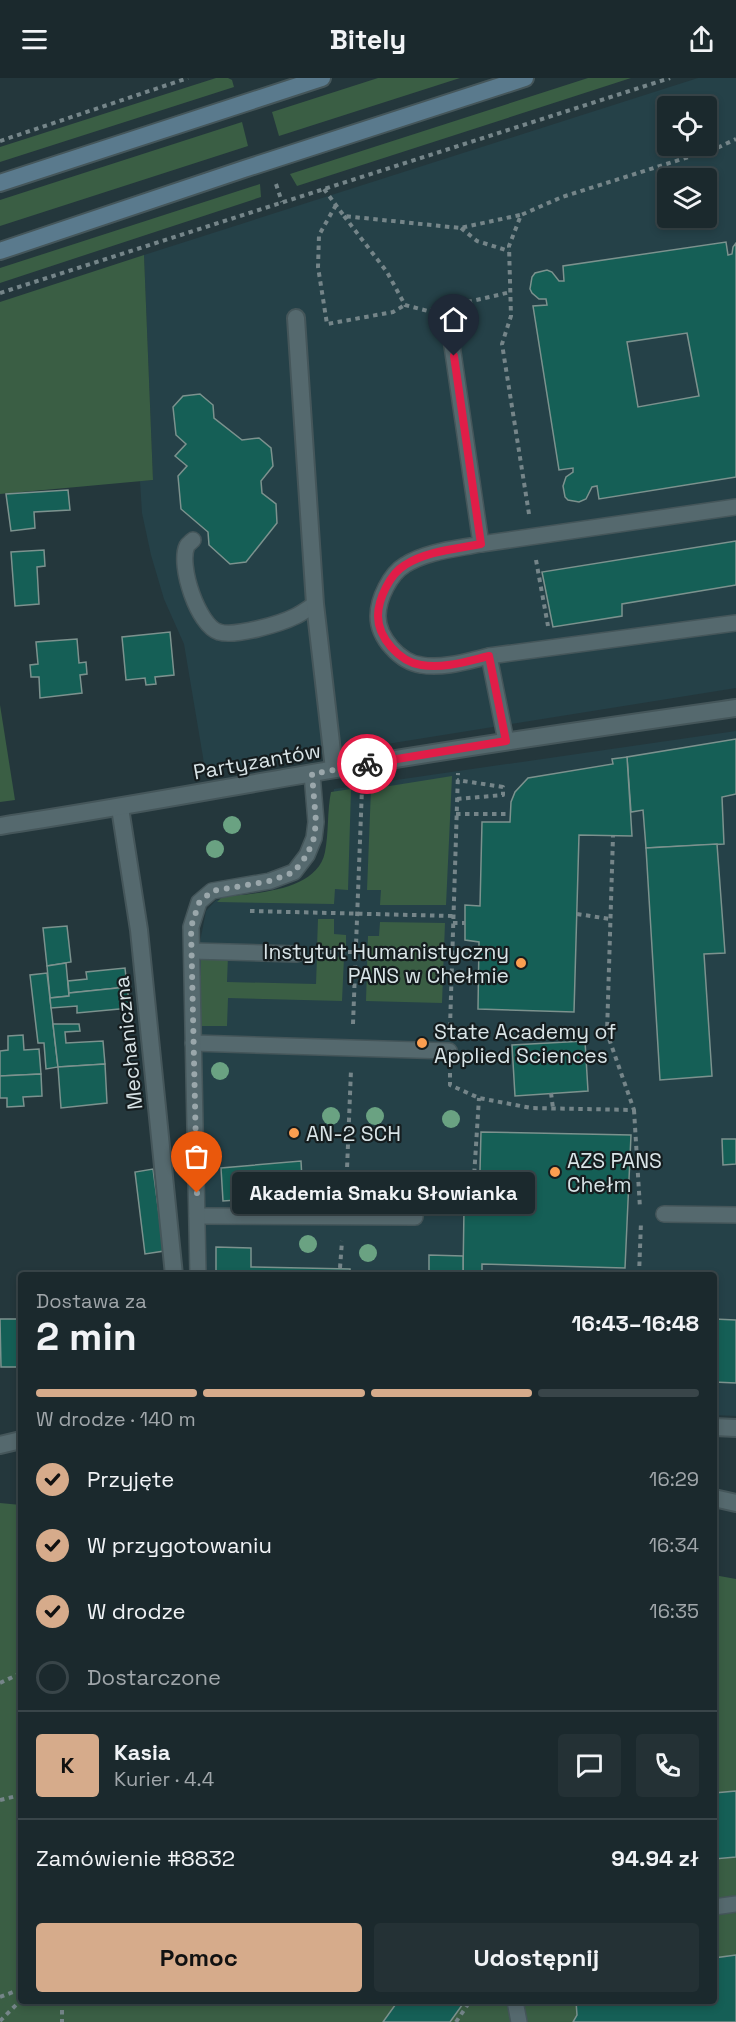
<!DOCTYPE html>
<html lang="pl">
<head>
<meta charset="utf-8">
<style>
	:root { --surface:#1b292d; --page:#243135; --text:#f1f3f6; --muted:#a0a6aa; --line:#394549; --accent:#d6ab8b }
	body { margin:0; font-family:"Space Grotesk",sans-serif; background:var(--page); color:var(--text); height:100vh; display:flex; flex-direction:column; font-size:22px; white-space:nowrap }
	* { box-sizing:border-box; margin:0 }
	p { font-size:20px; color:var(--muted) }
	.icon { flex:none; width:33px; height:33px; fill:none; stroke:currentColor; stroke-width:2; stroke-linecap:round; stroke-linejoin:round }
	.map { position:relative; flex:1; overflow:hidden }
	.sheet { position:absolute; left:18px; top:1194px; width:699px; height:732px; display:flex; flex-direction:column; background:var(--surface); border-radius:6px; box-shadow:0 3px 9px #0003,0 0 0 2px var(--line) }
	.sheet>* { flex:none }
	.tools { position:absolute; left:657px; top:18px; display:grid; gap:12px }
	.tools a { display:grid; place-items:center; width:60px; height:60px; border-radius:6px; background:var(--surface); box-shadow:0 3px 9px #0003,0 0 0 2px var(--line); font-size:30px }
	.pin { position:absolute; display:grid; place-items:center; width:51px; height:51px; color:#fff; margin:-62px -26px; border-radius:50% 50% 50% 0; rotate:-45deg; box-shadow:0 0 6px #0007 }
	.pin .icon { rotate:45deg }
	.courier { position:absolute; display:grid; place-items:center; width:60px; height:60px; margin:-30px; border:4px solid #e11d48; border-radius:50%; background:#fff; color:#222; box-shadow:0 2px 8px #0007 }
	.bubble { position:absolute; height:42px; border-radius:6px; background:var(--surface); box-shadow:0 3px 9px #0003,0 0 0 2px var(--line); font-size:20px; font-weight:700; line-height:42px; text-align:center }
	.headline em { font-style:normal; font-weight:700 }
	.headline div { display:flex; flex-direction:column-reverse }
	.headline { display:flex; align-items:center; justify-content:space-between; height:102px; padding:0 18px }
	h1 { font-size:39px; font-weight:700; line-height:45px }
	.bar { display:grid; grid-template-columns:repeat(4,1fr); gap:9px 6px; align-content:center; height:72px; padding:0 18px }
	.bar i { height:8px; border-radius:4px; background:var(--line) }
	.bar .selected { background:var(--accent) }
	.bar p { grid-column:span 4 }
	.line { display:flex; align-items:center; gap:15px; padding:0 18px; border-top:2px solid var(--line) }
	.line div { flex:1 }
	.round { display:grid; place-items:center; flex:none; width:63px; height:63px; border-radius:6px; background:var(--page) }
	ol { padding:0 18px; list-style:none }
	li { display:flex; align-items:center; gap:18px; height:66px }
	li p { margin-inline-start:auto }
	li .icon { padding:6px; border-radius:50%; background:var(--accent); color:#111; stroke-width:4 }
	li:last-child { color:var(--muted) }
	li i { width:33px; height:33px; border:3px solid var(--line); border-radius:50% }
	.primary-button { display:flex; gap:12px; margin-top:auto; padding:12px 18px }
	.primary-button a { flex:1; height:69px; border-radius:6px; background:var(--accent); color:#111; font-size:24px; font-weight:700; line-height:69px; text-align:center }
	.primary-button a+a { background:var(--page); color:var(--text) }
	header { display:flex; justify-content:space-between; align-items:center; height:78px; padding:0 18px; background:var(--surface); font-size:27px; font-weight:700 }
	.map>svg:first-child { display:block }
</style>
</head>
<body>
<header><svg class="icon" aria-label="menu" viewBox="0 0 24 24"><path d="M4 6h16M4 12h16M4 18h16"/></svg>Bitely<svg class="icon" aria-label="share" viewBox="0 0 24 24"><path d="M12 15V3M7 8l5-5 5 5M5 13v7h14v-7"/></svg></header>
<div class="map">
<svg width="736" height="1944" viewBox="0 0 736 1944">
	<rect width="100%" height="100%" fill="#24373c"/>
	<!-- built -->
	<g fill="#254148" fill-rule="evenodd">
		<path d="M 698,0 L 736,0 L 736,610 L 287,682 L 205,691 L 184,566 L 164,521 L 151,477 L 142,435 L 140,403 L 153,402 L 144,177 ZM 668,28 L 706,28 L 706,68 L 668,68 ZM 668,100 L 706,100 L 706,140 L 668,140 Z"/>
		<polygon points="736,653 736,1338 714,1337 714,1197 206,1197 206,1174 200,1165 199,869 206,833 216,822 286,814 315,797 326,779 334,711"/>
	</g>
	<!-- green -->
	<g fill="#3a5e44">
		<polygon points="216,0 228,0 232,2 234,9 0,84 0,69"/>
		<polygon points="378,0 460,0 279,58 272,34"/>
		<polygon points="588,0 631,0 297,108 290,96"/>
		<polygon points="242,44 248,68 0,148 0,122"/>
		<polygon points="260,106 261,119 0,205 0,190"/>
		<polygon points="144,177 153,402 0,416 0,224"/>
		<polygon points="0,627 15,722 0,724"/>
		<polygon points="452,698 446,827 380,827 381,812 367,812 371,711"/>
		<path d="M 351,711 L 348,812 L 335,811 L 334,826 L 217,824 L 222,819 C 254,815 317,814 325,774 C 329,754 327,733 331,714 Z"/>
		<polygon points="318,841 334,841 334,856 346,857 346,871 317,870"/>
		<polygon points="380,844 445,845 442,925 366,923 368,858 379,858"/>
		<polygon points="201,877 228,878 227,904 316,906 317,878 344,879 342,923 228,920 227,948 201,948"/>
		<polygon points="0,1425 21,1427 21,1923 714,1923 714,1497 736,1501 736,1944 0,1944"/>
	</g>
	<!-- building -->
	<g fill="#155f56" stroke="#7c928e" stroke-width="1.5" fill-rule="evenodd">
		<path d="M 726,164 L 728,177 L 732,176 L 733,169 L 736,165 L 736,399 L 599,421 L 597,408 L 592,409 L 586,421 L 579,424 L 568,422 L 565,419 L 563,408 L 566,399 L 573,394 L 573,390 L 559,392 L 533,228 L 547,227 L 546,221 L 539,221 L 532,215 L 530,211 L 532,199 L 535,195 L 547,192 L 552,194 L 559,203 L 564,203 L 563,188 ZM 687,255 L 699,318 L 638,329 L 627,264 Z"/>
		<polygon points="200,316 213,327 214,340 242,362 259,360 271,370 273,388 261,403 262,415 276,426 277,445 246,484 230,486 209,467 208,454 181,431 178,398 187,388 175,378 186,366 176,357 173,329 183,318"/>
		<polygon points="68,412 70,432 34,434 35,450 11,453 6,416"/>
		<polygon points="736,463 736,507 622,526 622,538 553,549 542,494"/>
		<polygon points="44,472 45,488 37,489 39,526 15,528 11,474"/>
		<polygon points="170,554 174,597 155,599 156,606 146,607 145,600 126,602 122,559"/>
		<polygon points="77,561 79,585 86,584 87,596 80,597 82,615 40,620 39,599 31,599 30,587 38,586 36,564"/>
		<polygon points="736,661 736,716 722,719 724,766 646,770 643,732 631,734 627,679"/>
		<polygon points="627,679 632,758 579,757 574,934 478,931 479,864 465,862 465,827 480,828 482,744 510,744 511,724 515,714 528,700 613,686 612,681"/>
		<polygon points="717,766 725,875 704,876 712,998 660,1002 646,770"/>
		<polygon points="67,848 71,884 47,888 43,850"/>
		<polygon points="66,885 69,918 50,920 47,888"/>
		<polygon points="125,890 127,909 69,915 68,903 87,901 86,894"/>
		<polygon points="47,895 58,989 46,991 44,965 38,965 30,897"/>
		<polygon points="127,909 130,930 77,935 77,928 51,930 50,920 69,918 69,915"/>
		<polygon points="53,946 79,946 80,953 65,954 66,965 103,963 105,986 58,989"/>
		<polygon points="23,957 24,972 39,971 41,996 0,998 0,973 8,972 8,958"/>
		<polygon points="585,963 588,1013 515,1018 512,967"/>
		<polygon points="105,986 107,1025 61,1030 58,989"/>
		<polygon points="41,996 42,1018 23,1019 24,1028 7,1029 7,1020 0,1020 0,998"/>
		<polygon points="481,1054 631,1057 625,1190 482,1186 482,1197 463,1197 464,1130 479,1131"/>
		<polygon points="722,1061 736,1061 736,1086 723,1087"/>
		<polygon points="301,1083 303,1120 277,1122 277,1128 264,1129 263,1123 237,1125 237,1122 223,1123 221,1090"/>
		<polygon points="153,1091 164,1173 145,1176 135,1094"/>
		<polygon points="216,1169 251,1170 251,1189 350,1191 350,1193 429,1195 429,1177 463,1178 463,1197 216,1197"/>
		<polygon points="0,1241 21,1241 21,1289 1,1289"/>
		<polygon points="714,1241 736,1242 736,1305 714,1304"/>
		<polygon points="736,1713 736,1779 714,1781 714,1715"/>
		<polygon points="736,1877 736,1944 573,1944 577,1937 576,1923 714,1923 714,1880"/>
		<polygon points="398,1923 465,1923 450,1944 383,1944"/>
	</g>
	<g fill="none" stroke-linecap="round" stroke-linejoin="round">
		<!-- service casing -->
		<g stroke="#45565a" stroke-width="18">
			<g id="service">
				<path d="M 450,254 L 481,466 C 456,471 427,473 405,487 C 390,496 378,521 378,538 C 378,560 400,584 421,587 C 443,591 468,583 489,578 L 736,545"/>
				<path d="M 193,462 C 191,464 188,466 187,468 C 178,487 198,548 219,554 C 235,559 280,546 296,538 C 302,535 309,530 315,526"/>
				<polyline points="481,466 736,429"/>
				<polyline points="489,578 506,663"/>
				<polyline points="192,873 297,876"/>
				<polyline points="193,965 449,973"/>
				<polyline points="664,1136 736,1137"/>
				<polyline points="197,1138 415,1139"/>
				<polyline points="198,1197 191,849 199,824 212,813 270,803 294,794 307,777 314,760 316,744 312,696"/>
				<polyline points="714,1829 736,1826"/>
				<polyline points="515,1923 519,1944"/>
			</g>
		</g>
		<!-- minor casing -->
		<g stroke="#45565a" stroke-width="20">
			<g id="minor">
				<polyline points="296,240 315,526 334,691"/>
				<polyline points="120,730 139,852 174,1197"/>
				<path d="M 0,748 C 112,731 224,710 336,691 C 469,668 603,649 736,630"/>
				<polyline points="714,1420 736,1425"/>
			</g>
		</g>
		<!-- tertiary casing -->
		<g stroke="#45565a" stroke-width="20">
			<g id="tertiary">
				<polyline points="714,1349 736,1350"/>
				<polyline points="0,1367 21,1362"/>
			</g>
		</g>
		<!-- secondary casing -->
		<g stroke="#45565a" stroke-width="20">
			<g id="secondary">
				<polyline points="0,105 322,0"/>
				<polyline points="0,173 244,91 525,0"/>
			</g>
		</g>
		<!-- path -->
		<g stroke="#758589" stroke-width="4" stroke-dasharray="4.5 4.5" stroke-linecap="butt">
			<polyline points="0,63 188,0"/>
			<polyline points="276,106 282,124"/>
			<polyline points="324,111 344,138 460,150 520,137"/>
			<polyline points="336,127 319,157 318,189 327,246 393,234 405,227"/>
			<polyline points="344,138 387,194 405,227 428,233 439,231"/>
			<polyline points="461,150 477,163 509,173"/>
			<polyline points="0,215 670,0"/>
			<polyline points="450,228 511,214"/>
			<polyline points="529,436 502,266 511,238 509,168 521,137 562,119 717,70 736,61"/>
			<polyline points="536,482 548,548"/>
			<polyline points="457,721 503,717 503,709 457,702"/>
			<polyline points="456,736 510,736"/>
			<polyline points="250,833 453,838"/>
			<polyline points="577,836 610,841"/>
			<polyline points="453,845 465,845"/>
			<polyline points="321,874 356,874"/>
			<polyline points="353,946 362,710"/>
			<polyline points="450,949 458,695"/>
			<polyline points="450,995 450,1007 479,1020 531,1030 634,1032 607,955 613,758"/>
			<polyline points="551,1015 553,1030"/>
			<polyline points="634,1032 640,1130"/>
			<polyline points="346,1116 351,992"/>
			<polyline points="472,1131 479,1020"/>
			<polyline points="340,1190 342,1163"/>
			<polyline points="639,1197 641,1144"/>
			<polyline points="0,1605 21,1595"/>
			<polyline points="0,1722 21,1717"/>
			<polyline points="0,1919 21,1911"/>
			<polyline points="62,1923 62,1944"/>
			<polyline points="0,1943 21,1922"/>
			<polyline points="456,1944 470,1923"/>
		</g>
		<!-- service -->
		<use href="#service" stroke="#55696e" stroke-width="15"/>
		<!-- minor -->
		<use href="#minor" stroke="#55696e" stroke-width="16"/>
		<!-- tertiary -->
		<use href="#tertiary" stroke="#55696e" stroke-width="16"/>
		<!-- secondary -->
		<use href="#secondary" stroke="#5a7a8d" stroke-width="16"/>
	</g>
	<!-- trees -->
	<g fill="#6aa282">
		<circle cx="232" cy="747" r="9"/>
		<circle cx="215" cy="771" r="9"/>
		<circle cx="220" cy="993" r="9"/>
		<circle cx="331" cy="1038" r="9"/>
		<circle cx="375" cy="1038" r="9"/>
		<circle cx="451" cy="1041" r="9"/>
		<circle cx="308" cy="1166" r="9"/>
		<circle cx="368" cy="1175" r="9"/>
	</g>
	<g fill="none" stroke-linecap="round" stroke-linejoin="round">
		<!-- done -->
		<polyline stroke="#9aa7ab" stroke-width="6" stroke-dasharray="0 10.8" points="197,1115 191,849 199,825 212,813 270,803 294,794 307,777 314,760 316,744 312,696 367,686"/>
		<!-- route -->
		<path stroke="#e11d48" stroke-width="8" d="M 367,686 L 506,663 L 489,578 C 468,583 444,591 421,587 C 400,584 378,560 378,538 C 378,521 390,496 405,487 C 427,473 456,471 481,466 L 454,278"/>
	</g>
	<!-- markers -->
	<g fill="#fb9e50" stroke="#151d1f" stroke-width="2">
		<circle cx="521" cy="885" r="6"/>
		<circle cx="422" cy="965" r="6"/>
		<circle cx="294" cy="1055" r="6"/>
		<circle cx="555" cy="1094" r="6"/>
	</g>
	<g text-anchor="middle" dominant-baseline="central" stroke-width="4.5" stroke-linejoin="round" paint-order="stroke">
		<!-- street labels -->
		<g font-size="21" fill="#d9e4e7" stroke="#151d1f">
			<text transform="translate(257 683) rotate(-10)">Partyzantów</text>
			<text transform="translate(128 965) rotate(-96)">Mechaniczna</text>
		</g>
		<!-- poi labels -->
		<g font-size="21" fill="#d9e4e7" stroke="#151d1f" text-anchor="start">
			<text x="509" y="873" text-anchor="end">Instytut Humanistyczny<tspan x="509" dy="24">PANS w Chełmie</tspan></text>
			<text x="434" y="953">State Academy of<tspan x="434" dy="24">Applied Sciences</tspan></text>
			<text x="306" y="1055">AN-2 SCH</text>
			<text x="567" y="1082">AZS PANS<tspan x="567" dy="24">Chełm</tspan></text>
		</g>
	</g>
</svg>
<div class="tools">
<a><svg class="icon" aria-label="locate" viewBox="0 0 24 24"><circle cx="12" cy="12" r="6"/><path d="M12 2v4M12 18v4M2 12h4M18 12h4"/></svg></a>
<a><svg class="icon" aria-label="layers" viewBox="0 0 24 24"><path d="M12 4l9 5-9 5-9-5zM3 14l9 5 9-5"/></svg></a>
</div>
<div class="pin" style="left:197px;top:1115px;background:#ea580c"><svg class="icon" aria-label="bag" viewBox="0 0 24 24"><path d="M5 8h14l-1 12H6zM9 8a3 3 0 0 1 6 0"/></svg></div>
<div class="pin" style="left:454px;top:278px;background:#1f2937"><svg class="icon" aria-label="home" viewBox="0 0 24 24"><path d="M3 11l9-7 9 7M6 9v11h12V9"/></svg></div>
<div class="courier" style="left:367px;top:686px"><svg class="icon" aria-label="bike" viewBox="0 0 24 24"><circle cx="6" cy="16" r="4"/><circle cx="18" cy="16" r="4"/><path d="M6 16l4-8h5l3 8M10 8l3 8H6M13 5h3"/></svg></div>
<div class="bubble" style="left:232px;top:1094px;width:303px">Akademia Smaku Słowianka</div>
<section class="sheet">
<div class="headline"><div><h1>2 min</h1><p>Dostawa za</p></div><em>16:43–16:48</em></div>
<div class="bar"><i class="selected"></i><i class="selected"></i><i class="selected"></i><i></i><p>W drodze · 140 m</p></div>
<ol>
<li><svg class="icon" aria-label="check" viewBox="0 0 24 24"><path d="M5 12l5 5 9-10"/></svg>Przyjęte<p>16:29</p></li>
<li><svg class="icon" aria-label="check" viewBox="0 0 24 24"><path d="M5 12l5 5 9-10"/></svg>W przygotowaniu<p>16:34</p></li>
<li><svg class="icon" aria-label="check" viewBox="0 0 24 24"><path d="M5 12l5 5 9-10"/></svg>W drodze<p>16:35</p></li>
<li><i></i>Dostarczone</li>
</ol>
<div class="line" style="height:108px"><b class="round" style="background:var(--accent);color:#111">K</b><div><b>Kasia</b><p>Kurier · 4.4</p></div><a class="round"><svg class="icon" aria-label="chat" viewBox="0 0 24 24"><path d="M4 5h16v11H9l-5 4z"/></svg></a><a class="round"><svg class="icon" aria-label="phone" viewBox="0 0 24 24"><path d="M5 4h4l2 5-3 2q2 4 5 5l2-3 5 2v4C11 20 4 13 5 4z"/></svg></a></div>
<div class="line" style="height:78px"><div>Zamówienie #8832</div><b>94.94 zł</b></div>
<div class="primary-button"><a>Pomoc</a><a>Udostępnij</a></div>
</section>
</div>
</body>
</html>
